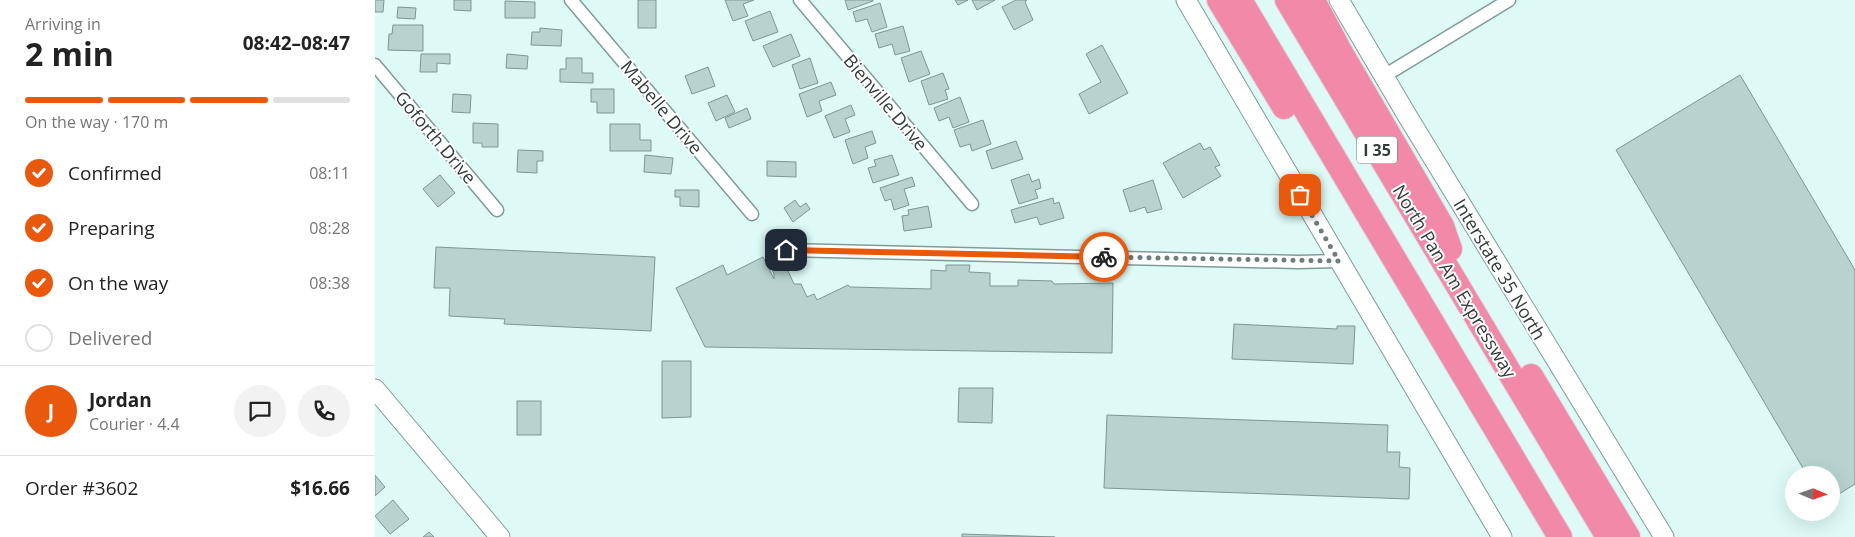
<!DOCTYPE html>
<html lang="en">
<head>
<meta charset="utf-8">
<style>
	:root { --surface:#fff; --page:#f2f2f2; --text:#222; --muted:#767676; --line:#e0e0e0; --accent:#ea580c }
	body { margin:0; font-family:"Open Sans",sans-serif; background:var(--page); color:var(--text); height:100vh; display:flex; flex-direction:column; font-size:19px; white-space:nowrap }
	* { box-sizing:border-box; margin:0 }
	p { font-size:16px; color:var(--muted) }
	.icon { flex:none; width:28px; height:28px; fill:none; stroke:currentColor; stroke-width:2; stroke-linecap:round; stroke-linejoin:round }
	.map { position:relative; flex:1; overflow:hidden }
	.side { display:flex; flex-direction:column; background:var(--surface); width:375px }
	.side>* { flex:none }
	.needle { width:32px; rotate:92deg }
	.fabs { position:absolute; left:1410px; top:466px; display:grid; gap:10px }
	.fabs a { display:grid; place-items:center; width:55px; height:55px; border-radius:50%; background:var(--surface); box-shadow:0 5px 20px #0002; font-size:25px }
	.pin { position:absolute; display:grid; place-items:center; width:42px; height:42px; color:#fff; margin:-21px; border-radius:10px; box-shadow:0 2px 8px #0006 }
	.courier { position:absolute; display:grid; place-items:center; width:50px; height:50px; margin:-25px; border:4px solid #ea580c; border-radius:50%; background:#fff; color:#222; box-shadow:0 1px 6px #0007 }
	.headline em { font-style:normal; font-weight:700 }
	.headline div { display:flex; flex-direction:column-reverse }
	.headline { display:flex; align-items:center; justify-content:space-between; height:85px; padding:0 25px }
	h1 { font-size:32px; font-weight:700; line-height:38px }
	.bar { display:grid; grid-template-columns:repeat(4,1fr); gap:8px 5px; align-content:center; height:60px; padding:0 25px }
	.bar i { height:6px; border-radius:4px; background:var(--line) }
	.bar .selected { background:var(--accent) }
	.bar p { grid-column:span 4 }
	.line { display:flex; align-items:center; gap:12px; padding:0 25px; border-top:1px solid var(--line) }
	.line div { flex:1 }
	.round { display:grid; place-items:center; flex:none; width:52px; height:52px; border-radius:26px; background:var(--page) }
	ol { padding:0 25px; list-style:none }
	li { display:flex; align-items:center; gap:15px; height:55px }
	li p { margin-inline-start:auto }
	li .icon { padding:5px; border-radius:50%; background:var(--accent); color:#fff; stroke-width:4 }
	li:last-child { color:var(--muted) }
	li i { width:28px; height:28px; border:2px solid var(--line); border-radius:50% }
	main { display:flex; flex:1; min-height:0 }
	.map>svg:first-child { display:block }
</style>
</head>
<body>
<main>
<section class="side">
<div class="headline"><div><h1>2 min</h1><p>Arriving in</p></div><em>08:42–08:47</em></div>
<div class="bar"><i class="selected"></i><i class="selected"></i><i class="selected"></i><i></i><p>On the way · 170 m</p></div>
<ol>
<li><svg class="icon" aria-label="check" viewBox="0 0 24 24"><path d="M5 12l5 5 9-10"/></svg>Confirmed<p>08:11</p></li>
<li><svg class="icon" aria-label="check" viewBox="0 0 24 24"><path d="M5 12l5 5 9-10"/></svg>Preparing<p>08:28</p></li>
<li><svg class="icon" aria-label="check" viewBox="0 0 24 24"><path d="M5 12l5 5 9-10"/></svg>On the way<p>08:38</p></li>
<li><i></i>Delivered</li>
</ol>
<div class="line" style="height:90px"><b class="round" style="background:var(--accent);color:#fff">J</b><div><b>Jordan</b><p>Courier · 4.4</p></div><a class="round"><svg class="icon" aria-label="chat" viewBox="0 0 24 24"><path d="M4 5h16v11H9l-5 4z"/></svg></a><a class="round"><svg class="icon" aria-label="phone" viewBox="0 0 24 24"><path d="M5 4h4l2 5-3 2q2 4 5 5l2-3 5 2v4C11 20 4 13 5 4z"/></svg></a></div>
<div class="line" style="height:65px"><div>Order #3602</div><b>$16.66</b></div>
</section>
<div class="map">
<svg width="1480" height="537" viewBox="0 0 1480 537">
	<rect width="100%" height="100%" fill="#ddfaf6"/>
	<!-- building -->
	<g fill="#b7d3cf" stroke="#7c9793">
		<polygon points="0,0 9,0 8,12 0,12"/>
		<polygon points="79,0 96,0 96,11 79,10"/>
		<rect x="263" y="0" width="18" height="28"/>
		<polygon points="350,0 379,0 368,4 373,16 358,21"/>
		<polygon points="470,0 498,0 498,1 473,10"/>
		<polygon points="580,0 593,0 583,5"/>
		<polygon points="597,0 620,0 602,10"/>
		<polygon points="641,0 652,0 650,2 658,20 639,30 627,7"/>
		<polygon points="130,1 160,2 160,18 130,18"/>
		<polygon points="505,3 512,27 497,32 492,19 481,22 478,12"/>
		<polygon points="23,7 41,8 40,19 22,18"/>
		<polygon points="395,11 403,32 378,41 370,21"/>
		<polygon points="18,25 48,25 48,51 13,50 14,34 17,34"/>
		<polygon points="528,26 535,51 520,55 517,44 504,48 500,34"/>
		<polygon points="165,28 187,30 186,46 156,45 157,32 165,32"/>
		<polygon points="416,34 425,56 398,67 388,46"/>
		<polygon points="727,45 753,93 714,114 704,94 726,82 711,54"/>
		<polygon points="546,51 555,74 534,82 526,58"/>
		<polygon points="46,54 75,54 75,64 62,63 62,72 45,72"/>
		<polygon points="132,54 153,56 152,69 131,68"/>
		<polygon points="191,58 207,58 207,73 218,73 218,83 185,82 185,69 191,69"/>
		<polygon points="435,58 443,83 425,89 417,65"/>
		<polygon points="333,67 340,86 317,94 310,76"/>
		<polygon points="568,73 574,89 570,90 573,99 554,105 546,81"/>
		<polygon points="1365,75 1480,270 1480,484 1456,499 1456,475 1432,475 1241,150"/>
		<polygon points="456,82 461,95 444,101 447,111 432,117 424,94"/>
		<polygon points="216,89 239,89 239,113 222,113 222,102 216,102"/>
		<polygon points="78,94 96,95 95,113 77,112"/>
		<polygon points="352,95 360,112 341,121 333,103"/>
		<polygon points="585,97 594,122 578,128 574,117 564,121 559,108"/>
		<polygon points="476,105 480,115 470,119 475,132 459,138 450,116"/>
		<polygon points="372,108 376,119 354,128 350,118"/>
		<polygon points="608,120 616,144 597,151 595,144 585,147 579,130"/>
		<polygon points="98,123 123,124 123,147 107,147 107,143 98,143"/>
		<polygon points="235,124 265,124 265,140 276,140 276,151 235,151"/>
		<polygon points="497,131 501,143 490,147 493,158 478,164 470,140"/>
		<polygon points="641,141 648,159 617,169 611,151"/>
		<polygon points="825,143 829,150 835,147 845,165 840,167 846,176 808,198 788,163"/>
		<polygon points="143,150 168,151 168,161 162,161 162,173 142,172"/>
		<polygon points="270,155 298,158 296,174 269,172"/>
		<polygon points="517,155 524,175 498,183 493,168 501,166 499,160"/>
		<polygon points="392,161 421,162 421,177 392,176"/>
		<polygon points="654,174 657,182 664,179 666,188 660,190 663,198 644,204 636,180"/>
		<polygon points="65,175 80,193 63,207 48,189"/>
		<polygon points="537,177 540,186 529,189 534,205 519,210 516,199 510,201 505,188"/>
		<polygon points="778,180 787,209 772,213 770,207 755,212 748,190"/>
		<polygon points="300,190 324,190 324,207 305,206 305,197 300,197"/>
		<polygon points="678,198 679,204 684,202 689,218 665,225 662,217 640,223 636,210"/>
		<polygon points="420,200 425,207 431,203 435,209 418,222 409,208"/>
		<polygon points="553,206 557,227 529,231 527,216 534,215 533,210"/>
		<polygon points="61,247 280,257 276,331 129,324 130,319 74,316 75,288 59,288"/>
		<polygon points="406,256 419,284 426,284 432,297 439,294 442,300 473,285 475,287 556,289 556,270 571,271 571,265 595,265 594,272 615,273 615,286 643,286 643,280 677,281 679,284 738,283 737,353 330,347 301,288 348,265 352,275 388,257 399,279 399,274 394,262"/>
		<polygon points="859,324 962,329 962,326 980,326 978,364 857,359"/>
		<polygon points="287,361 316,361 316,417 287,418"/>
		<polygon points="584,388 618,388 617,423 583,422"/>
		<rect x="142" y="401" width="24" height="34"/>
		<polygon points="732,415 1013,425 1012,452 1025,452 1024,467 1035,468 1034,499 729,488"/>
		<polygon points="0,475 10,487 0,496"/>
		<polygon points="18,500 34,519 15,534 0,516"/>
		<polygon points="54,532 59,537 48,537"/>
		<polygon points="587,534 680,537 587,537"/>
	</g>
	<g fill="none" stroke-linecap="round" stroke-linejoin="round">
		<!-- street casing -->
		<g stroke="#819c98" stroke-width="15">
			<g id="street">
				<polyline points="196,0 377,214"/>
				<polyline points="425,0 597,204"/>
				<polyline points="0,65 122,210"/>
				<polyline points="1009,76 1134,0"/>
				<polyline points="411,250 923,262 964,261"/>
			</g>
		</g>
		<!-- secondary casing -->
		<g stroke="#819c98" stroke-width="21">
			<g id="secondary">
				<polyline points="811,0 1127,537"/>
				<polyline points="964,0 1033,117 1289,537"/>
				<polyline points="0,389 125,537"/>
			</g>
		</g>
		<!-- highway casing -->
		<g stroke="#dadcdc" stroke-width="26">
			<g id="highway">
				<polyline points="844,0 909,107"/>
				<polyline points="865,0 1185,537"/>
				<polyline points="912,0 1233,537"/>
				<polyline points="938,0 965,51 1067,226 1075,249"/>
				<polyline points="1156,376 1253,537"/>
			</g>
		</g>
		<!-- street -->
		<use href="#street" stroke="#fff" stroke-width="12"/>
		<!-- secondary -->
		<use href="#secondary" stroke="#fff" stroke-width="19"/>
		<!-- highway -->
		<use href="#highway" stroke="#f289a9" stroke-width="24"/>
	</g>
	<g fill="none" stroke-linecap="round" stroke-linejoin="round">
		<!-- done -->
		<polyline stroke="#6d7e7c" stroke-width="5" stroke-dasharray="0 9" points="729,257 964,261 925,195"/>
		<!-- route -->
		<polyline stroke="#ea580c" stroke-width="6" points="411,250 729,257"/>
	</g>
	<g text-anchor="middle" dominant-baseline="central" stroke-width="4" stroke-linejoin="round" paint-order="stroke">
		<!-- shield labels -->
		<rect fill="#fff" stroke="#6e7675" stroke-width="1" x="982" y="136.5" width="40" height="27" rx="4"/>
		<g font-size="16" font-weight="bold" fill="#303b3a">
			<text x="1002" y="150">I 35</text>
		</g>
		<!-- street labels -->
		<g font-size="18" fill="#303b3a" stroke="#fff">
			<text transform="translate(511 102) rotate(50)">Bienville Drive</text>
			<text transform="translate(287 107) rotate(50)">Mabelle Drive</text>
			<text transform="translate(61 137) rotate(50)">Goforth Drive</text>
			<text transform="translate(1125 269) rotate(59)">Interstate 35 North</text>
			<text transform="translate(1080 281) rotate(59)">North Pan Am Expressway</text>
		</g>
	</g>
</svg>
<div class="fabs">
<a><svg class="needle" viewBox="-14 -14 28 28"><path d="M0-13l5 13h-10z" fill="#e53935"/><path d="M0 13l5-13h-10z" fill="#767676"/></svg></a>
</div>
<div class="pin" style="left:925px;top:195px;background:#ea580c"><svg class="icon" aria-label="bag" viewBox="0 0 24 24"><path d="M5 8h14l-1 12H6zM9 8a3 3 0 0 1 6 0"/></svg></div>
<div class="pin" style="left:411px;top:250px;background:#1f2937"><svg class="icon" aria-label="home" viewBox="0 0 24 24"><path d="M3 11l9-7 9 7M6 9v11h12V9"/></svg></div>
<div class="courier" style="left:729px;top:257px"><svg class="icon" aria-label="bike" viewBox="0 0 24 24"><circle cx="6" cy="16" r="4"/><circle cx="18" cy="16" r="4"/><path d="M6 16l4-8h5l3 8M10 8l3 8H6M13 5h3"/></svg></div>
</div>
</main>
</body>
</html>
